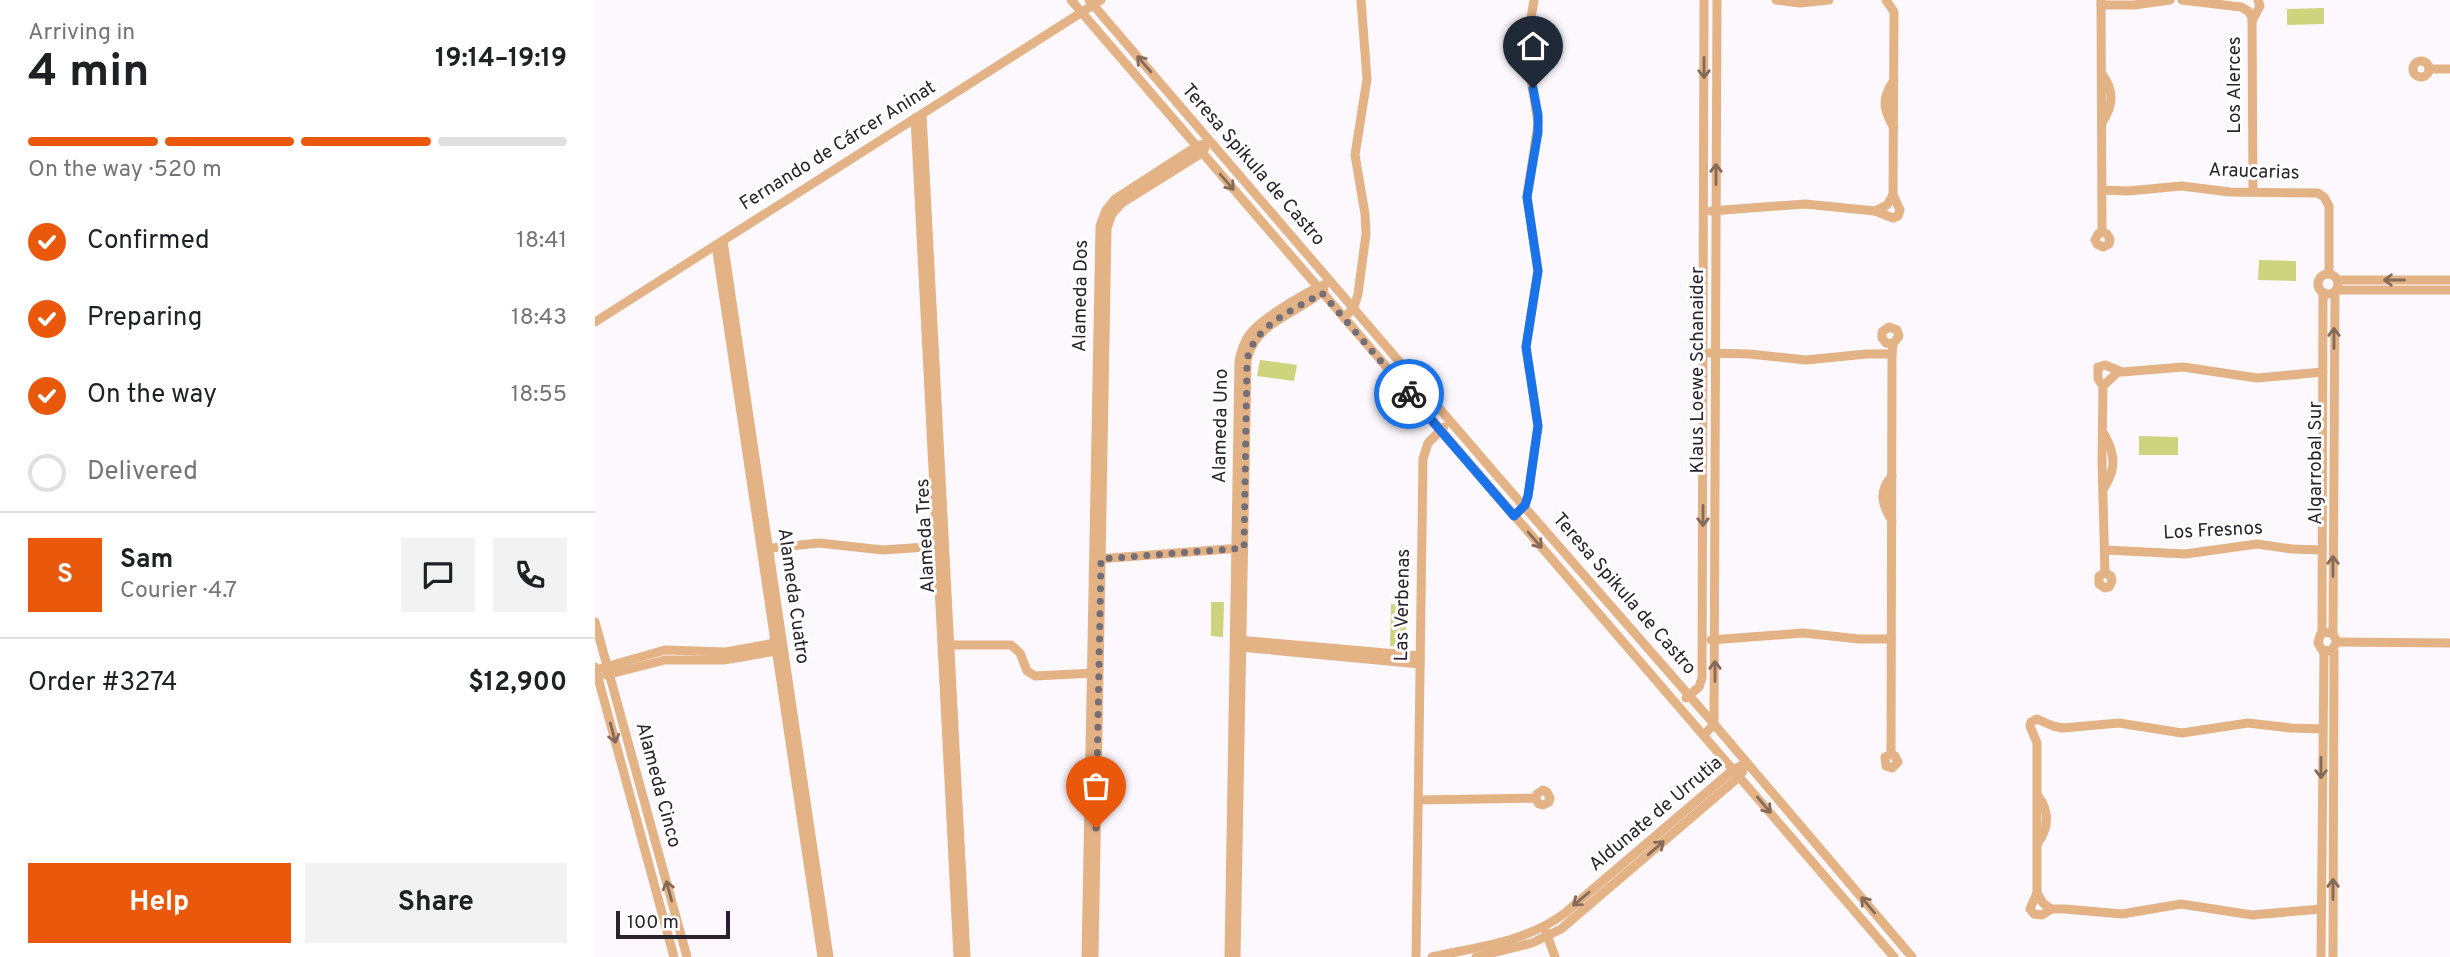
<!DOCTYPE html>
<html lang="en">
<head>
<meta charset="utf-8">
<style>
	:root { --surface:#fff; --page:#f2f2f2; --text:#202124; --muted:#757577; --line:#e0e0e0; --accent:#ea580c }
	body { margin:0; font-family:Overpass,sans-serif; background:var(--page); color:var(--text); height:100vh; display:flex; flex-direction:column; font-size:26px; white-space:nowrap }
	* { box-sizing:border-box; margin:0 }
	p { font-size:23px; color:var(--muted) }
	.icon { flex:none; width:38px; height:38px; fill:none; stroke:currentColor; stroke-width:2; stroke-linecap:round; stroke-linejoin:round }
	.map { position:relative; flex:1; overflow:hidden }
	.sheet { display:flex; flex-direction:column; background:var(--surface); width:595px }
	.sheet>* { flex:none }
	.scale { position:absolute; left:21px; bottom:18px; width:114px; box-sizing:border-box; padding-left:7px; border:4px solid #2a232d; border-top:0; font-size:19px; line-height:24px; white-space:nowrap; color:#2a232d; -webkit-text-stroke:5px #fff; paint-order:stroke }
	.pin { position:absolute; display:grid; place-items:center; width:60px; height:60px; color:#fff; margin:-72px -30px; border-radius:50% 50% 50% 0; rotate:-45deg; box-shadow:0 0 7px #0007 }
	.pin .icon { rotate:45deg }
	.courier { position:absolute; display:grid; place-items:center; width:70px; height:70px; margin:-35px; border:5px solid #1a73e8; border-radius:50%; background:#fff; color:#222; box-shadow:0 2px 9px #0007 }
	.overview em { font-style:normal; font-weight:700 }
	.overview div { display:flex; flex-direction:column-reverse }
	.overview { display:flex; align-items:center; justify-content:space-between; height:119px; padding:0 28px }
	h1 { font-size:46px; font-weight:700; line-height:52px }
	.bar { display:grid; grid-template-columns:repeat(4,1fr); gap:10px 7px; align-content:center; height:84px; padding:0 28px }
	.bar i { height:9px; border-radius:5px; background:var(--line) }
	.bar .active { background:var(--accent) }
	.bar p { grid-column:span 4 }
	.line { display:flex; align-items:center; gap:18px; padding:0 28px; border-top:2px solid var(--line) }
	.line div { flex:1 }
	.round { display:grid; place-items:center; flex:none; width:74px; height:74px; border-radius:0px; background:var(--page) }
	ol { padding:0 28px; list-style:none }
	li { display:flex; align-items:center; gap:21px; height:77px }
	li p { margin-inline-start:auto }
	li .icon { padding:7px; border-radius:50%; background:var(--accent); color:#fff; stroke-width:4 }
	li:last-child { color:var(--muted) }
	li i { width:38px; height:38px; border:4px solid var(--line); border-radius:50% }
	.button { display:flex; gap:14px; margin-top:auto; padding:14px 28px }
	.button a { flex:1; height:80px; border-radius:0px; background:var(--accent); color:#fff; font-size:28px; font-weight:700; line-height:80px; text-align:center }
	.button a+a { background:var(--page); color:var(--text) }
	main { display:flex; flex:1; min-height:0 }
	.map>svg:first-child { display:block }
</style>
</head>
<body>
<main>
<section class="sheet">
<div class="overview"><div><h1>4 min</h1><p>Arriving in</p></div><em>19:14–19:19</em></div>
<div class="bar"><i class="active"></i><i class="active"></i><i class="active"></i><i></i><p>On the way · 520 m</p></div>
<ol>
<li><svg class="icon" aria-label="check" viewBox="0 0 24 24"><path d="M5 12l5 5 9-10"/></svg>Confirmed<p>18:41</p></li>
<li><svg class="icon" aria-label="check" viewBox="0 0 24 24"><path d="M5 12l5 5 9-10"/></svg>Preparing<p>18:43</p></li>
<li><svg class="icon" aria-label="check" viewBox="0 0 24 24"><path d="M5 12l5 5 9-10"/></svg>On the way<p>18:55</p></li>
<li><i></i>Delivered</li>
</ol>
<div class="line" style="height:126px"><b class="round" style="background:var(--accent);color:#fff">S</b><div><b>Sam</b><p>Courier · 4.7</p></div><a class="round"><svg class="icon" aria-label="chat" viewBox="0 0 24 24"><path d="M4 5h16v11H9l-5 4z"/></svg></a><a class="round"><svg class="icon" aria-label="phone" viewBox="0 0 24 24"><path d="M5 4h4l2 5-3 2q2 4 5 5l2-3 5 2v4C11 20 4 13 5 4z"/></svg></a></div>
<div class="line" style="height:91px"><div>Order #3274</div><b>$12,900</b></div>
<div class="button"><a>Help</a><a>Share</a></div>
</section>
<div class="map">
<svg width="1855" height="957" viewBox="0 0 1855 957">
	<rect width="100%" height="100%" fill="#fcf8fd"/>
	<!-- green -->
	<g fill="#ced37d">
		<polygon points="1729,8 1729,24 1692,25 1692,9"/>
		<polygon points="1664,260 1701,261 1701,281 1663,280"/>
		<polygon points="665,360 702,365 699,381 662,376"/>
		<polygon points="1544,436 1583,437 1583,455 1544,455"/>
		<polygon points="616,602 629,602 628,637 616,636"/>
		<polygon points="796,604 811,605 811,646 795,646"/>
	</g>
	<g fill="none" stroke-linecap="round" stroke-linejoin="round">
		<!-- street -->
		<g stroke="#e3b285" stroke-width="9">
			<polyline points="476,0 1299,957"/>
			<polyline points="494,0 898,471 1119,724 1317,957"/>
			<polyline points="1181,0 1205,3 1234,0"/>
			<polyline points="1506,0 1507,232 1503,234 1500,240 1502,244 1508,247 1514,244 1515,239 1512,234 1507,232"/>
			<polyline points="1587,0 1646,7 1653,11 1657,17 1658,191"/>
			<polyline points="1506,5 1539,5 1575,0"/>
			<polyline points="1657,21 1665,6 1663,0"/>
			<circle cx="1826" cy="69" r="8"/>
			<polyline points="1834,69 1855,69"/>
			<path d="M 1507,74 C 1520,92 1518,105 1507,123"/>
			<polyline points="327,114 371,957"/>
			<polyline points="320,118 363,957"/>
			<path d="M 1299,128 C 1288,109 1286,99 1299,80"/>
			<polyline points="1508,190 1533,191 1586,186 1635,192 1723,193 1729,197 1734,206 1734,274"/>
			<polyline points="1116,211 1210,204 1280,211 1298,218 1303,216 1305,210 1298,195 1299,12 1291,0"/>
			<polyline points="1280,211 1292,205 1298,195"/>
			<polyline points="128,241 234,957"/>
			<polyline points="121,245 227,957"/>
			<circle cx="1733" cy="284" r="10"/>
			<polyline points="1742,280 1855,280"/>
			<polyline points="1741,290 1855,290"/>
			<polyline points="749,318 759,307 763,294 771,234 770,214 760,155 772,79 766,0"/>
			<polyline points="0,322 506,0"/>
			<polyline points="1114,353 1154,354 1211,360 1271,354 1297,354"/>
			<polyline points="1508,386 1523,372"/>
			<path d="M 1509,434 C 1520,454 1522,468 1509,488"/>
			<polyline points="919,516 930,505 933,496 943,426 931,347 943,271 932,197 943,123 931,49 939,0"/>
			<path d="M 1297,521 C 1287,505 1283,491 1297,476"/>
			<polyline points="168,549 224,543 288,550 345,546"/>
			<polyline points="1510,550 1590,554 1662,544 1697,549 1727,550"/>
			<polyline points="503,559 646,548"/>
			<polyline points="1510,573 1504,576 1504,584 1510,588 1514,587 1517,581 1516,576 1510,573 1507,461 1508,386 1503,379 1503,367 1510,365 1527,372 1588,367 1662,378 1728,372"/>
			<polyline points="0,622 92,957"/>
			<polyline points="1727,634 1728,292"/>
			<polyline points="1738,634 1730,632 1725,635 1723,643 1727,650 1736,651 1742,642 1738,634 1740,292"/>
			<polyline points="642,640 825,656"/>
			<polyline points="1116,640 1208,633 1264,639 1296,639"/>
			<polyline points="1742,642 1855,643"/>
			<polyline points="349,645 416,645 425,653 432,671 440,676 499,673"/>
			<polyline points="644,647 825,664"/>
			<polyline points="0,667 79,957"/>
			<polyline points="7,668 70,650 131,652 185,642"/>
			<polyline points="11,675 70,660 129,660 187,650"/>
			<polyline points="1091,698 1104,687 1107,678 1109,0"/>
			<polyline points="1109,735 1119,724 1122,0"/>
			<polyline points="1296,754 1290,757 1291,766 1297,768 1303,762 1300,756 1296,754 1297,354 1298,344 1304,336 1302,330 1294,327 1287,332 1287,338 1291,343 1298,344"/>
			<polyline points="824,800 940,798 944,804 948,805 954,802 955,798 952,792 948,790 942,794 940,798"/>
			<path d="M 1443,843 C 1454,827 1455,812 1443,796"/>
			<polyline points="1442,893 1448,903 1456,909"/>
			<polyline points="1726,909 1657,915 1586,904 1527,914 1470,909 1456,909 1447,915 1439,914 1435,909 1442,893 1442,743 1435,726 1436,722 1442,719 1458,726 1468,728 1524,723 1587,733 1653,723 1696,728 1727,729"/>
			<polyline points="951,932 960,957"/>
			<polyline points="491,957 505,226 511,210 520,199 602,146 615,142"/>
			<polyline points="499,957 512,228 517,214 527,203 607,153 610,148"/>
			<path d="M 634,957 L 644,361 C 646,351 649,343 654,335 C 666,318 716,289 736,282"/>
			<path d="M 641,957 L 652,360 C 660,321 703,314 729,290"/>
			<polyline points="821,957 828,459 833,443 849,427"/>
			<path d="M 837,957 C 882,947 932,942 970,913 L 1139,769 L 1152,763"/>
			<polyline points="881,957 937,943 966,929 1145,776 1148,771"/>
			<polyline points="1726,957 1729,651"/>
			<polyline points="1738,957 1739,650"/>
		</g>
	</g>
	<!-- one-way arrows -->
	<defs><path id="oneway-shaft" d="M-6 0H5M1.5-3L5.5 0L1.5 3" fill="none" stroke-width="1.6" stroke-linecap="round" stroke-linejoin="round" transform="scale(1.75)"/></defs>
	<g stroke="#866a59">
		<use href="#oneway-shaft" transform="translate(549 64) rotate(-131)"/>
		<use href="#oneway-shaft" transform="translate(1109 68) rotate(90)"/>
		<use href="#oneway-shaft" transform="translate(1121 174) rotate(-90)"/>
		<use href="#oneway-shaft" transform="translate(632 182) rotate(49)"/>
		<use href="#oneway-shaft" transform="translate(1799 280) rotate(-180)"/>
		<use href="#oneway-shaft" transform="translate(1739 338) rotate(-90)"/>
		<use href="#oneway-shaft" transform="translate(1108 516) rotate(90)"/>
		<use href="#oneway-shaft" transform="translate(940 540) rotate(49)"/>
		<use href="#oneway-shaft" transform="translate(1738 566) rotate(-90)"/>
		<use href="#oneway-shaft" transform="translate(1120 671) rotate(-90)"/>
		<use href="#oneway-shaft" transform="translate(18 733) rotate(75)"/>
		<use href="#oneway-shaft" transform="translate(1726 768) rotate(90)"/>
		<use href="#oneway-shaft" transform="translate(1169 805) rotate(50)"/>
		<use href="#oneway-shaft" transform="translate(1061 848) rotate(-41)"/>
		<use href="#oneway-shaft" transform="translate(1738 889) rotate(-90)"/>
		<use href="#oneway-shaft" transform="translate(74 891) rotate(-105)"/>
		<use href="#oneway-shaft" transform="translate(986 899) rotate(140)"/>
		<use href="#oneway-shaft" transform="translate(1273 905) rotate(-130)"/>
	</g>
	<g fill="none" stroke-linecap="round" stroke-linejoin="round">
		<!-- done -->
		<path stroke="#746e76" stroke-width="7" stroke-dasharray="0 12.6" d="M 501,828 L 506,559 L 649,548 L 652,360 C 659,325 699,310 727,293 L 814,394"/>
		<!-- route -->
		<polyline stroke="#1a73e8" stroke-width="9" points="814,394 919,516 930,505 933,496 943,426 931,347 943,271 932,197 943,132 943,115 938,88"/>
	</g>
	<g text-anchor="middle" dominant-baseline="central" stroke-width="6" stroke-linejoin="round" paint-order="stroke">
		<!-- street labels -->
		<g font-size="19" fill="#2a232d" stroke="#fff">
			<text transform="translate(1640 85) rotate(-90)">Los Alerces</text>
			<text transform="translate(243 146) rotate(-32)">Fernando de Cárcer Aninat</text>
			<text transform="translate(658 165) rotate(49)">Teresa Spikula de Castro</text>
			<text transform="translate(1659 172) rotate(2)">Araucarias</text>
			<text transform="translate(486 296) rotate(-89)">Alameda Dos</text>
			<text transform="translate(1103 370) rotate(-90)">Klaus Loewe Schanaider</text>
			<text transform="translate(626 426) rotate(-89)">Alameda Uno</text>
			<text transform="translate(1721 463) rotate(-90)">Algarrobal Sur</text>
			<text transform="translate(1618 531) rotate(-3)">Los Fresnos</text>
			<text transform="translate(331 536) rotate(-93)">Alameda Tres</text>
			<text transform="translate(1029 594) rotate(49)">Teresa Spikula de Castro</text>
			<text transform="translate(198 596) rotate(82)">Alameda Cuatro</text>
			<text transform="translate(808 605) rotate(-89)">Las Verbenas</text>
			<text transform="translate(63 785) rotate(75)">Alameda Cinco</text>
			<text transform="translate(1061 814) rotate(-40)">Aldunate de Urrutia</text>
		</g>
	</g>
</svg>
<div class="scale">100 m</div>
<div class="pin" style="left:501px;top:828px;background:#ea580c"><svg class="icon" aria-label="bag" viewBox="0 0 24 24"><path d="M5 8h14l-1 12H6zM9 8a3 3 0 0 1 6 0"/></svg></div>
<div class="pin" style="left:938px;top:88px;background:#1f2937"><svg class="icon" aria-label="home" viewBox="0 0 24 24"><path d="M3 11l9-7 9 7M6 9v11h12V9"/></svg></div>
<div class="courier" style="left:814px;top:394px"><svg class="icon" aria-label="bike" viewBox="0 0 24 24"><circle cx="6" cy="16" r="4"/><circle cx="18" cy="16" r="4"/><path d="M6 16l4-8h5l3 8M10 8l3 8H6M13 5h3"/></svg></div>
</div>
</main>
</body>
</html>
